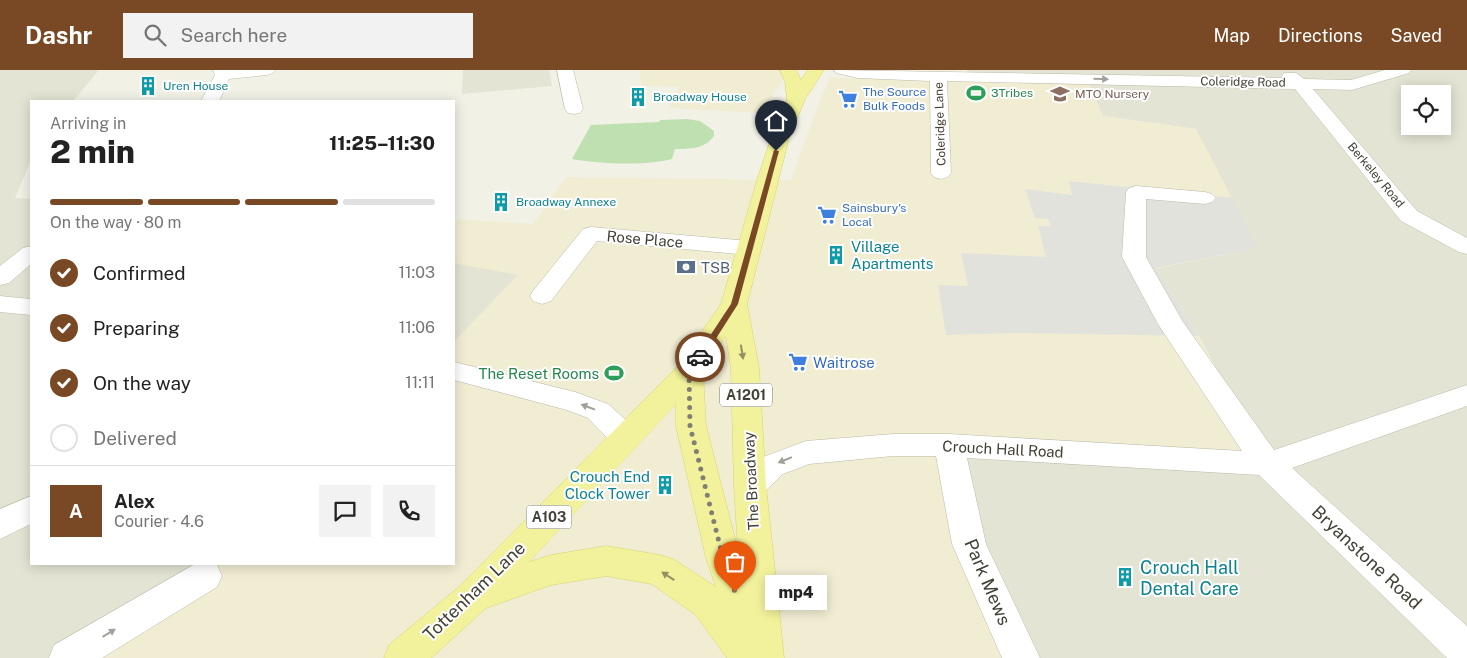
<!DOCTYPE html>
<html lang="en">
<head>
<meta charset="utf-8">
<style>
	:root { --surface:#fff; --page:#f2f2f2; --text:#222; --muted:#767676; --line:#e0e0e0; --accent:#794926 }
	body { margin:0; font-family:"Public Sans",sans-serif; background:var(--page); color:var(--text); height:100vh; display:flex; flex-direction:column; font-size:19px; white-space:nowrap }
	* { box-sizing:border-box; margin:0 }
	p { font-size:16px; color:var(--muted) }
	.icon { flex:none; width:28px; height:28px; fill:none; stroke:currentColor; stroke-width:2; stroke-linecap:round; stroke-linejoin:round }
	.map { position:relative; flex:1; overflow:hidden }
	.side { position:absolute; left:30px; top:30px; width:425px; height:465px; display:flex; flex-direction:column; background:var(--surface); border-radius:0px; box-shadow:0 2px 12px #0003 }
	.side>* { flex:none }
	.buttons { position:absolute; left:1401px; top:15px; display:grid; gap:10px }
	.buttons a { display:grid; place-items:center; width:50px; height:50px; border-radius:0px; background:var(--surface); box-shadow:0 2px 12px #0003; font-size:25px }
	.pin { position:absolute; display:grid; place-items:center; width:42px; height:42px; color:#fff; margin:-51px -21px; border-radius:50% 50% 50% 0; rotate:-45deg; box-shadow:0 0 5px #0007 }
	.pin .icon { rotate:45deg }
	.courier { position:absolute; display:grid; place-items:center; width:50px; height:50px; margin:-25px; border:4px solid #794926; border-radius:50%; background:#fff; color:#222; box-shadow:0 1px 6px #0007 }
	.bubble { position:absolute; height:35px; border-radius:0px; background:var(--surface); box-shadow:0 2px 12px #0003; font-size:16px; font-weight:800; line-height:35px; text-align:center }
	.summary em { font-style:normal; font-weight:800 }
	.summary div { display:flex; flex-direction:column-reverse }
	.summary { display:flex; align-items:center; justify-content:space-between; height:85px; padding:0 20px }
	h1 { font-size:32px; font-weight:800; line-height:38px }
	.bar { display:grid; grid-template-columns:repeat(4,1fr); gap:8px 5px; align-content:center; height:60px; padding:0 20px }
	.bar i { height:6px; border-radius:4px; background:var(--line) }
	.bar .on { background:var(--accent) }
	.bar p { grid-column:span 4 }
	.line { display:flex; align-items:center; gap:12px; padding:0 20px; border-top:1px solid var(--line) }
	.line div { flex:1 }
	.round { display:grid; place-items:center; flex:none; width:52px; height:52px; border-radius:0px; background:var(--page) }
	ol { padding:0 20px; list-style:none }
	li { display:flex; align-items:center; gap:15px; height:55px }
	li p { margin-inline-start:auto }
	li .icon { padding:5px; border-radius:50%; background:var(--accent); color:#fff; stroke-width:4 }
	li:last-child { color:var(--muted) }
	li i { width:28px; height:28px; border:2px solid var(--line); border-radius:50% }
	header { display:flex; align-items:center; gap:30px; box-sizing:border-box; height:70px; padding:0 25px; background:var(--accent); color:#fff }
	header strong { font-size:24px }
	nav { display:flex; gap:28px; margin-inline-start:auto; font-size:18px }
	.search { width:350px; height:45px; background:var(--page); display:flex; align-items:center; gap:12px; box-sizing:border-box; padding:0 18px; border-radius:0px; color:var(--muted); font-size:19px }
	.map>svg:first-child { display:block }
</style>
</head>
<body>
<header>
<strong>Dashr</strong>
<div class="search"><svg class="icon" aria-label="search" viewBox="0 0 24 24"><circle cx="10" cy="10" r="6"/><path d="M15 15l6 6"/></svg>Search here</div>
<nav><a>Map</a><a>Directions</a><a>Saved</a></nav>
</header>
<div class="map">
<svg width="1467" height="588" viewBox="0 0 1467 588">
	<rect width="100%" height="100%" fill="#f1f1e6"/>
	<!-- residential -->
	<g fill="#e4e4d4" fill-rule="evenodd">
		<polygon points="0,0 99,0 73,31 31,31 31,90 15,128 31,129 31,494 215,494 204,506 68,588 0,588"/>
		<polygon points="463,0 549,0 552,16 462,24"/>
		<path d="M 967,0 L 1467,0 L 1467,588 L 1021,588 L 949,375 L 1267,393 L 1199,266 L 1156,198 L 1196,59 L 1103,46 L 1086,9 L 968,6 ZM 1410,24 L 1442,24 L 1442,56 L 1410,56 Z"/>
		<polygon points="454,193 519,204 454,272"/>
	</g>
	<!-- commercial -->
	<g fill="#f1edd3">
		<polygon points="639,0 781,0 786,5 761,43 669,38 679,17 642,16"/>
		<polygon points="830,8 1089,14 1103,46 1196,59 1258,178 1156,199 1199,266 1267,394 949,376 1021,588 68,588 204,506 215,494 454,494 454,272 518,205 454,193 454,154 458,149 533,154 566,107 791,110 818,35"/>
	</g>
	<!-- green -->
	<path fill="#bfe1b2" d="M 687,49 L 700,51 L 714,61 L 714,66 C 705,79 690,79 675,79 L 672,89 C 647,96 598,94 572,89 L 591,55 L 659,52 L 660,50 Z"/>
	<!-- parking -->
	<polygon fill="#e2e2dd" points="1069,111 1233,128 1258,178 1156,198 1199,266 1018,263 946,265 938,215 968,216 961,183 1046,187 1038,156 1051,156 1048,149 1035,148 1025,119 1072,125"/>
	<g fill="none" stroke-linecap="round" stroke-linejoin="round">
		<!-- minor casing -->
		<g stroke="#bbbaa9" stroke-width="1">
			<g id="minor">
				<polygon points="213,0 275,0 273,3 267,5 229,9 219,31 201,31 215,5"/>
				<polygon points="557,0 573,0 583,39 580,43 574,44 568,43 565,39"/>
				<polygon points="834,0 1283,8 1282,6 1284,3 1296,3 1304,9 1351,10 1385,0 1411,0 1409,3 1352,20 1313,19 1417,141 1467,168 1467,184 1459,182 1401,151 1295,19 947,11 951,103 948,107 941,109 934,107 931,103 930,11 858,8 836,3"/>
				<polygon points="1136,116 1205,122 1212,124 1216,128 1212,132 1205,134 1146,129 1146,187 1183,252 1274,380 1467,315 1467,336 1292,398 1467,556 1467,588 1447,588 1259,405 967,388 986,474 1040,588 1002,588 952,474 936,386 893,386 809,394 783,404 761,425 750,429 739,425 734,416 739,407 761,388 795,375 806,371 893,364 949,364 1242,381 1158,254 1122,187 1126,122 1129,118"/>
				<polygon points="591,157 749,171 757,173 761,178 757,183 749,185 597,171 551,231 542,234 533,231 530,226 533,221 583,159"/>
				<polygon points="31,176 31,194 9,213 0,215 0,196 23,178"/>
				<polygon points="0,226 31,229 31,245 0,242"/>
				<polygon points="454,292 575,322 608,334 636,359 640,367 636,375 625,378 614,375 588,348 567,340 454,310"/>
				<polygon points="31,426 31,454 0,469 0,439"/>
				<polygon points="195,494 217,495 222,506 217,517 102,588 49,588 54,575"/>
			</g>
		</g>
		<!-- major casing -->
		<g stroke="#d6d46e" stroke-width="1">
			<path id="major" d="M 780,0 L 796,0 L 801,10 L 808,0 L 824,0 L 805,29 L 789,68 L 747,234 L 759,298 L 766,416 L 784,588 L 727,588 L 696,545 L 652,514 L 606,506 L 551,515 L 486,538 L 431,588 L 384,588 L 389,575 L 460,516 L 679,295 L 721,234 L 758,107 L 771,68 L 787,29 L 785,11 ZM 726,266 L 731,298 L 734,416 L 738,480 L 706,356 L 703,302 ZM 676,334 L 676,356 L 706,488 L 716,517 L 673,489 L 660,485 L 606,476 L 551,485 L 529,492 Z"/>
		</g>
		<!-- minor -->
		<use href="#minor" fill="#fff" fill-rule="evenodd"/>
		<!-- major -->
		<use href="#major" fill="#f3f29c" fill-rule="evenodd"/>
	</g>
	<!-- one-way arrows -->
	<defs><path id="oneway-solid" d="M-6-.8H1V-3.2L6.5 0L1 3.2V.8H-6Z" transform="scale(1.25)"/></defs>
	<g fill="#a1a09a">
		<use href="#oneway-solid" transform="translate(1101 9) rotate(1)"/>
		<use href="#oneway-solid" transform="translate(588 337) rotate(-159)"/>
		<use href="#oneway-solid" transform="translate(785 390) rotate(158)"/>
		<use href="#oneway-solid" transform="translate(109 563) rotate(-31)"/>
	</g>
	<g fill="#929164">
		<use href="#oneway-solid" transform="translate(742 282) rotate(81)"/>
		<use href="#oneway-solid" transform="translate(668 506) rotate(-147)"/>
	</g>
	<!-- route -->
	<polygon fill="#794926" points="774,80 779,81 738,234 703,289 697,289 696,287 731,234"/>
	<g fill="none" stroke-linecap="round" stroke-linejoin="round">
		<!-- done -->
		<polyline stroke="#807f74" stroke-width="5" stroke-dasharray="0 9" points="700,287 689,302 690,356 723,488 735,522"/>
	</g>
	<!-- icons -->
	<defs>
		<g id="building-bare" transform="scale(1.5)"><path d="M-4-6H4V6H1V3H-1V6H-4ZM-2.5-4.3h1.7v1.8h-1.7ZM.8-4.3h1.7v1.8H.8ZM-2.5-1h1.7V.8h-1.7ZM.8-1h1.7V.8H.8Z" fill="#0f9aa8" stroke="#fff" stroke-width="2.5" paint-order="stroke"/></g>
		<g id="stadium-bare" transform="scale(1.5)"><path d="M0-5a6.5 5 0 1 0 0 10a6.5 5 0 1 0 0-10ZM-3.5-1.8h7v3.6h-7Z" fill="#2e9e5b" stroke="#fff" stroke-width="2.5" paint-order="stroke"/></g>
		<g id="school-bare" transform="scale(1.5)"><path d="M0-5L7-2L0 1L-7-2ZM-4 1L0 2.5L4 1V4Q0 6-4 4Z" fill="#8d6e63" stroke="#fff" stroke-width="2.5" paint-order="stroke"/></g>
		<g id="supermarket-bare" transform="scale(1.5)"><path d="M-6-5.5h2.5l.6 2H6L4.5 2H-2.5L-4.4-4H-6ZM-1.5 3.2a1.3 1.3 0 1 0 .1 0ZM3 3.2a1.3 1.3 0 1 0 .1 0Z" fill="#3f7fe0" stroke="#fff" stroke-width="2.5" paint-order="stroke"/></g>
		<g id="bank-bare" transform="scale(1.5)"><path d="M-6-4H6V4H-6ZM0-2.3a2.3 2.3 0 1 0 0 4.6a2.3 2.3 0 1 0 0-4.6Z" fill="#5c6f8a" stroke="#fff" stroke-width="2.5" paint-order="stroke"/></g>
	</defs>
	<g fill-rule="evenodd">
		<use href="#building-bare" x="148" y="16"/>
		<use href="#stadium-bare" x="976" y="23"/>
		<use href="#school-bare" x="1060" y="24"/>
		<use href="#building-bare" x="638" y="27"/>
		<use href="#supermarket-bare" x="848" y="29"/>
		<use href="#building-bare" x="501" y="132"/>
		<use href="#supermarket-bare" x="827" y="145"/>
		<use href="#building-bare" x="836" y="185"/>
		<use href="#bank-bare" x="686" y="197"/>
		<use href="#supermarket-bare" x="798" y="292"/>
		<use href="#stadium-bare" x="614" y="303"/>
		<use href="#building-bare" x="665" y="415"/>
		<use href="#building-bare" x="1125" y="507"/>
	</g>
	<g text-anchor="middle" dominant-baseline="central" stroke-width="4" stroke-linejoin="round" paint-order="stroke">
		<!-- far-street labels -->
		<g font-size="12" fill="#434136" stroke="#fff">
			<text transform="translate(1243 12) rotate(1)">Coleridge Road</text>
			<text transform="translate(940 54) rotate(-92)">Coleridge Lane</text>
			<text transform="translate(1376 105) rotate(50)">Berkeley Road</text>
		</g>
		<!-- far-culture labels -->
		<g font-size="12" fill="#0d838f" stroke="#fff" text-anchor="start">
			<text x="163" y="16">Uren House</text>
			<text x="653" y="27">Broadway House</text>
			<text x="516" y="132">Broadway Annexe</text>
		</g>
		<!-- far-shop labels -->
		<g font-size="12" fill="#366cbe" stroke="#fff" text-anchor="start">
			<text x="863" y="22">The Source<tspan x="863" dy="14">Bulk Foods</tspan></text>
			<text x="842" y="138">Sainsbury's<tspan x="842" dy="14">Local</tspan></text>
		</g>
		<!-- far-leisure labels -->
		<g font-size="12" fill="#27864d" stroke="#fff" text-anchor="start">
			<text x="991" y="23">3Tribes</text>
		</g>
		<!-- far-education labels -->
		<g font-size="12" fill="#785e54" stroke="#fff" text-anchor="start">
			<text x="1075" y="24">MTO Nursery</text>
		</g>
		<!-- shield labels -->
		<g fill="#fff" stroke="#7b7a72" stroke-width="1">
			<rect x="720" y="313.5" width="52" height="23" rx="4"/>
			<rect x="526.5" y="435.5" width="45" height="23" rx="4"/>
		</g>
		<g font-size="14" font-weight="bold" fill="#434136">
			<text x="746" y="325">A1201</text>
			<text x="549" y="447">A103</text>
		</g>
		<!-- street labels -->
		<g font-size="15" fill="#434136" stroke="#fff">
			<text transform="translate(645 169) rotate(5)">Rose Place</text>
			<text transform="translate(1003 379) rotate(3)">Crouch Hall Road</text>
			<text transform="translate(751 411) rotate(-93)">The Broadway</text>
		</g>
		<!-- culture labels -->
		<g font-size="15" fill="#0d838f" stroke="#fff" text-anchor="start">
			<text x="851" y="176">Village<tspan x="851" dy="17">Apartments</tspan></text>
			<text x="650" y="406" text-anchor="end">Crouch End<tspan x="650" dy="17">Clock Tower</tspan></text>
		</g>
		<!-- service labels -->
		<g font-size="15" fill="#4e5e75" stroke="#fff" text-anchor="start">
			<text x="701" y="197">TSB</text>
		</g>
		<!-- shop labels -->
		<g font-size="15" fill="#366cbe" stroke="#fff" text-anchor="start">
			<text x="813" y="292">Waitrose</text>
		</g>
		<!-- leisure labels -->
		<g font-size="15" fill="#27864d" stroke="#fff" text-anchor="end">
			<text x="599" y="303">The Reset Rooms</text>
		</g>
		<!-- near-street labels -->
		<g font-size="18" fill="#434136" stroke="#fff">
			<text transform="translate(1367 487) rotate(43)">Bryanstone Road</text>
			<text transform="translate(988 512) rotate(67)">Park Mews</text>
			<text transform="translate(474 521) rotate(-44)">Tottenham Lane</text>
		</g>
		<!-- near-culture labels -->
		<g font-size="18" fill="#0d838f" stroke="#fff" text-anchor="start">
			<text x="1140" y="497">Crouch Hall<tspan x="1140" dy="21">Dental Care</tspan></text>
		</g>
	</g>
</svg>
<div class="buttons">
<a><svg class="icon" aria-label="locate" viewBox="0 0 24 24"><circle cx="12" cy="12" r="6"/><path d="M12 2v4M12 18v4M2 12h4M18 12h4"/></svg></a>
</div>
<div class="pin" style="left:735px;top:522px;background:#ea580c"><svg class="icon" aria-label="bag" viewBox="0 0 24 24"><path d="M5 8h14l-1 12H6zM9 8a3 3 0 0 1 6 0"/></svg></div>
<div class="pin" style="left:776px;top:81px;background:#1f2937"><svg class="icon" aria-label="home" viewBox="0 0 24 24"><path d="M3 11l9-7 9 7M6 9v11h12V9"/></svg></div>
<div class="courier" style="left:700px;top:287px"><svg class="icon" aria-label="car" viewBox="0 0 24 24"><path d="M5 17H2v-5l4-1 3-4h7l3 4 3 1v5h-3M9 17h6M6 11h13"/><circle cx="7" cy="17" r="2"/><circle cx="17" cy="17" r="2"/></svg></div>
<div class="bubble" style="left:765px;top:505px;width:62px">mp4</div>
<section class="side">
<div class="summary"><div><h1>2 min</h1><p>Arriving in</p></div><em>11:25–11:30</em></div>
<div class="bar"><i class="on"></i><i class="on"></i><i class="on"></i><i></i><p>On the way · 80 m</p></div>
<ol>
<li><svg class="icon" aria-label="check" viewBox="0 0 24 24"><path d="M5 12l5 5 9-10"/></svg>Confirmed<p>11:03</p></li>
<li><svg class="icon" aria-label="check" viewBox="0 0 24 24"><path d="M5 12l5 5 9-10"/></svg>Preparing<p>11:06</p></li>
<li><svg class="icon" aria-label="check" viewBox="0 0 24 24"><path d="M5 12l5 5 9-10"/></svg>On the way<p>11:11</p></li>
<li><i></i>Delivered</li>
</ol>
<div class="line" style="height:90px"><b class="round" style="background:var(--accent);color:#fff">A</b><div><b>Alex</b><p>Courier · 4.6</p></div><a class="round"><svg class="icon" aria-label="chat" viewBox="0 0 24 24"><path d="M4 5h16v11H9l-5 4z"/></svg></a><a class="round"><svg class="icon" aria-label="phone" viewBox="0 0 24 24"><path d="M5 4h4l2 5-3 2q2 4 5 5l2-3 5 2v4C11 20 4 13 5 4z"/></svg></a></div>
</section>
</div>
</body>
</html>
